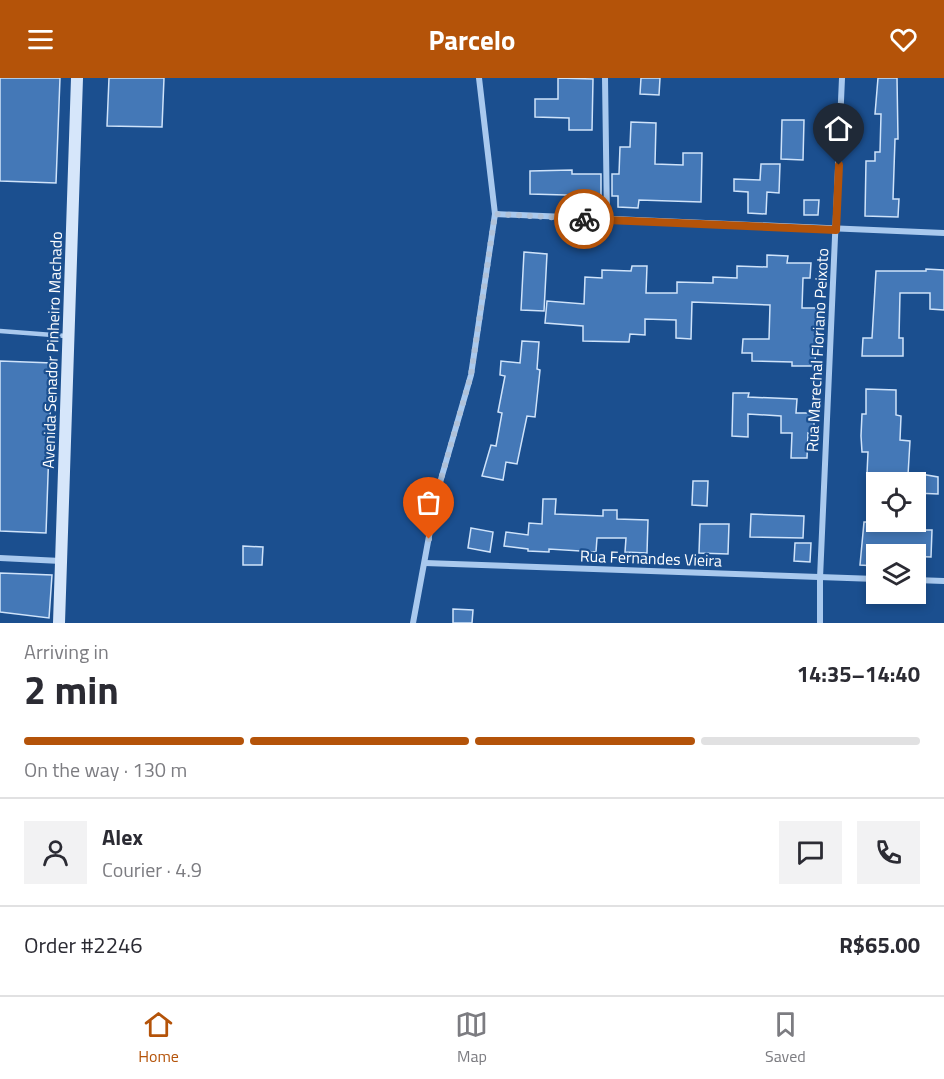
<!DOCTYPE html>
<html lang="en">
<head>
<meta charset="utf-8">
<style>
	:root { --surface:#fff; --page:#f2f2f3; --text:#2b2b33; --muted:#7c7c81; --line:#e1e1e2; --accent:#b45309 }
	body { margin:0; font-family:"Titillium Web",sans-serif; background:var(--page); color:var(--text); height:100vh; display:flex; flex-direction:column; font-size:22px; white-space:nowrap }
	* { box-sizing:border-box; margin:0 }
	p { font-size:20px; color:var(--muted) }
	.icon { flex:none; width:33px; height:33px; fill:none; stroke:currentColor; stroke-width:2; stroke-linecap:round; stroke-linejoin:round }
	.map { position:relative; height:545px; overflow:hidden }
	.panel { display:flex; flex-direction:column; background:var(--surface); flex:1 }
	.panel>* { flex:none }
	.tools { position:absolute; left:866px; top:394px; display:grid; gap:12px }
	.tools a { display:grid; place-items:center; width:60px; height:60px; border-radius:0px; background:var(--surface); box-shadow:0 3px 9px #0003; font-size:30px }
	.pin { position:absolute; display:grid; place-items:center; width:51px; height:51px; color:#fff; margin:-62px -26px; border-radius:50% 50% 50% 0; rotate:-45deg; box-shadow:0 0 6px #0007 }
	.pin .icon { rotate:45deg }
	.courier { position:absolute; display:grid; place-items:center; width:60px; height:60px; margin:-30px; border:4px solid #b45309; border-radius:50%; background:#fff; color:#222; box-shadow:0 2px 8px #0007 }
	.head em { font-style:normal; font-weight:700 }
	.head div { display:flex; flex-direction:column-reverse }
	.head { display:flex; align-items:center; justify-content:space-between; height:102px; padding:0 24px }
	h1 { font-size:39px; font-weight:700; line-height:45px }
	.bar { display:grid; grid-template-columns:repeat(4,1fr); gap:9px 6px; align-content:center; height:72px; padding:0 24px }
	.bar i { height:8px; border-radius:4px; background:var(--line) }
	.bar .current { background:var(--accent) }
	.bar p { grid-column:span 4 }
	.line { display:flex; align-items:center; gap:15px; padding:0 24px; border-top:2px solid var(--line) }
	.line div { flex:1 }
	.round { display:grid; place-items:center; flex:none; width:63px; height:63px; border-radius:0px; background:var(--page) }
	header { display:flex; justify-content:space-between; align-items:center; height:78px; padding:0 24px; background:var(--accent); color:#fff; font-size:27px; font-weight:700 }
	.tabs { display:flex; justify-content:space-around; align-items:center; height:84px; border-top:2px solid var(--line); background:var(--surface); font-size:16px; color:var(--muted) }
	.tabs a { display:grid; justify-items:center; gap:3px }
	.tabs .current { color:var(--accent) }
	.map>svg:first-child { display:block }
</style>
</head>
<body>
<header><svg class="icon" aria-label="menu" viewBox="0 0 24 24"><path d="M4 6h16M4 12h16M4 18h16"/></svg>Parcelo<svg class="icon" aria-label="heart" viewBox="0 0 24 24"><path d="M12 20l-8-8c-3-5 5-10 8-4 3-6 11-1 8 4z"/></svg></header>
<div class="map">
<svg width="944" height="545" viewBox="0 0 944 545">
	<rect width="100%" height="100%" fill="#1b4f8f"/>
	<!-- building -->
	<g fill="#4478b7" stroke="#cfe3fa" stroke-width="1.5">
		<polygon points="0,0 60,0 56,105 0,103"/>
		<polygon points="109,0 164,0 162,49 107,48"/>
		<polygon points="558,0 593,1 592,52 569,52 569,40 535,39 535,21 558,21"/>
		<polygon points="641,0 660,0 659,17 640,16"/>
		<polygon points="878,0 897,0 898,61 895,61 893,121 899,121 898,139 865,138 866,83 875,83 875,74 880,74 881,36 875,36"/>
		<polygon points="782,42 804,42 803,82 781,81"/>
		<polygon points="631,44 656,45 655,86 683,87 683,75 702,75 701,124 639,122 638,130 618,129 618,118 612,118 612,96 619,96 620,69 630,69"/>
		<polygon points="761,86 780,86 779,115 767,114 766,136 748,135 748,114 734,113 734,101 760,102"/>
		<polygon points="572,92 572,96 601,96 601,118 530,116 530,93"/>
		<polygon points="804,122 819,122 818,137 804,137"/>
		<polygon points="524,174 547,176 544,233 521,232"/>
		<polygon points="767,177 788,178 787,185 811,185 810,200 803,200 802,230 817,230 815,288 792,288 792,284 752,283 752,275 742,275 743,261 769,261 770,227 692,224 691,261 676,260 676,242 645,241 645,257 630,256 629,264 583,263 583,248 545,245 547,223 584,226 585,199 602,200 602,192 631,193 632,188 647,188 646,215 677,215 677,204 713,205 713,199 737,200 737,188 767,189"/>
		<polygon points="926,191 944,192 944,232 930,231 930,215 900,215 899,260 903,260 903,278 862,278 863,260 872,260 876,193 926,193"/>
		<polygon points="522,263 539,264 537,291 540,292 535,339 527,338 517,386 506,384 503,402 482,398 491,367 496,368 502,335 498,334 505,298 500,297 501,283 520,285"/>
		<polygon points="0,283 52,285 46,455 0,453"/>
		<polygon points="866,311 896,312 896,337 901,338 900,362 910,363 908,397 867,396 868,374 862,374 861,358 862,336 866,336"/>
		<polygon points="733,315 749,315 748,319 797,321 796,335 814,335 814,356 808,355 807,380 791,380 792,355 781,355 781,338 748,336 748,359 732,358"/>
		<polygon points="915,395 938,399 938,416 915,415"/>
		<polygon points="693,403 708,403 707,428 692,427"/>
		<polygon points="543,421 556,421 555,436 603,438 603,432 617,432 617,441 648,442 647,475 625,474 626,460 597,460 596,474 549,471 549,474 528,473 528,471 504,468 506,454 528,457 529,445 542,446"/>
		<polygon points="751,436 804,438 803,460 750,459"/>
		<polygon points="864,444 884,444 884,452 932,452 931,479 876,477 876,488 860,487"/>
		<polygon points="700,446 729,446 728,476 699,475"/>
		<polygon points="471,450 493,454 490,474 468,470"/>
		<polygon points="795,465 811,465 810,484 794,483"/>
		<polygon points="243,468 263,469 262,487 243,487"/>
		<polygon points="0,495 52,497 49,540 0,534"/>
		<polygon points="453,531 473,532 472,545 453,545"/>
	</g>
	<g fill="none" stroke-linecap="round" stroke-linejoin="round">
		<!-- service -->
		<polyline stroke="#a9c9ee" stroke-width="4.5" points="0,253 66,258"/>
		<!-- minor -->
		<g stroke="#a9c9ee" stroke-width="6">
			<polyline points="605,0 607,142"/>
			<polyline points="495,136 944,155"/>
			<polyline points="0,480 61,483"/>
			<polyline points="425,485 876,501"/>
			<polyline points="915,502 944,503"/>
			<polyline points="413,545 437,415 471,297 495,136 479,0"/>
			<polyline points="820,545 820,500 842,0"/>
		</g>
		<!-- secondary -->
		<polyline stroke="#d6e6fa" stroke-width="12" points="59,545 77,0"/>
	</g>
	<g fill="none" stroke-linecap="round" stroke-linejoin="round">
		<!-- done -->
		<polyline stroke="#afc1d8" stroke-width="6" stroke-dasharray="0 10.8" points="429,461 437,415 471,297 495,136 584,141"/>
		<!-- route -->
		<polyline stroke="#b45309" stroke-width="8" points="584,141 836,152 839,87"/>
	</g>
	<g text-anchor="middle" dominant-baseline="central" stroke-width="4.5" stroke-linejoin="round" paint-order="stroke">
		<!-- street labels -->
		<g font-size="16" fill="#fff" stroke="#1b4f8f">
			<text transform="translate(52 272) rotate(-88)">Avenida Senador Pinheiro Machado</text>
			<text transform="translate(817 272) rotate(-87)">Rua Marechal Floriano Peixoto</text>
			<text transform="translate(651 480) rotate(2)">Rua Fernandes Vieira</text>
		</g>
	</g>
</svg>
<div class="tools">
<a><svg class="icon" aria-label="locate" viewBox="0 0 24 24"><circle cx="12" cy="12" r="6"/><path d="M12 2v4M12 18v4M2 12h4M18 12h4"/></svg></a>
<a><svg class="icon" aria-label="layers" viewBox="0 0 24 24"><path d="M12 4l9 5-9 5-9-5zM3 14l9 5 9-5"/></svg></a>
</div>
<div class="pin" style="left:429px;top:461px;background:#ea580c"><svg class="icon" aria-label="bag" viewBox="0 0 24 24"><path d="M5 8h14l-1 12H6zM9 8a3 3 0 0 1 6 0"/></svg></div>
<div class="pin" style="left:839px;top:87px;background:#1f2937"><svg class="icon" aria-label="home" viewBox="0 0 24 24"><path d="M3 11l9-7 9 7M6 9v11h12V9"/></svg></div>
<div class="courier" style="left:584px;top:141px"><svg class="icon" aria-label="bike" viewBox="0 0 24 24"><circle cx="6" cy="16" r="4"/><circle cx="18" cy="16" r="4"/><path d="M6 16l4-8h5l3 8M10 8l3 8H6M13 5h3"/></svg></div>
</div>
<section class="panel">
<div class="head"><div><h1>2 min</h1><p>Arriving in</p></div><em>14:35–14:40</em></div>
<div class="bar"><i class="current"></i><i class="current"></i><i class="current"></i><i></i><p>On the way · 130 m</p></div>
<div class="line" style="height:108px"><a class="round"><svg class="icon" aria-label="person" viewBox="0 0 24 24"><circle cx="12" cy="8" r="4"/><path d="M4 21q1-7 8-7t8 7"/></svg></a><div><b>Alex</b><p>Courier · 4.9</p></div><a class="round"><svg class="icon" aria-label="chat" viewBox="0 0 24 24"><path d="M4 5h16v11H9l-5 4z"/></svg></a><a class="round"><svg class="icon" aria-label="phone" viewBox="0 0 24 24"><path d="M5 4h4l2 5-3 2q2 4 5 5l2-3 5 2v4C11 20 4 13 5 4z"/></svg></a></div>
<div class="line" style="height:78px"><div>Order #2246</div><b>R$65.00</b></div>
</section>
<nav class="tabs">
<a class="current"><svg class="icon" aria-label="home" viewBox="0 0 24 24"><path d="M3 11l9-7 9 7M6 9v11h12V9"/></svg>Home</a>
<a><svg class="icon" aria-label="map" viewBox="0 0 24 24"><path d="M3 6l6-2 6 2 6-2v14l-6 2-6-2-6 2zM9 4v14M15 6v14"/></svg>Map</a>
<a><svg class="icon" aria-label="saved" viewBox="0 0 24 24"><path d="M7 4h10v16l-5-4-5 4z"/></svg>Saved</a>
</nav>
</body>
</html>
